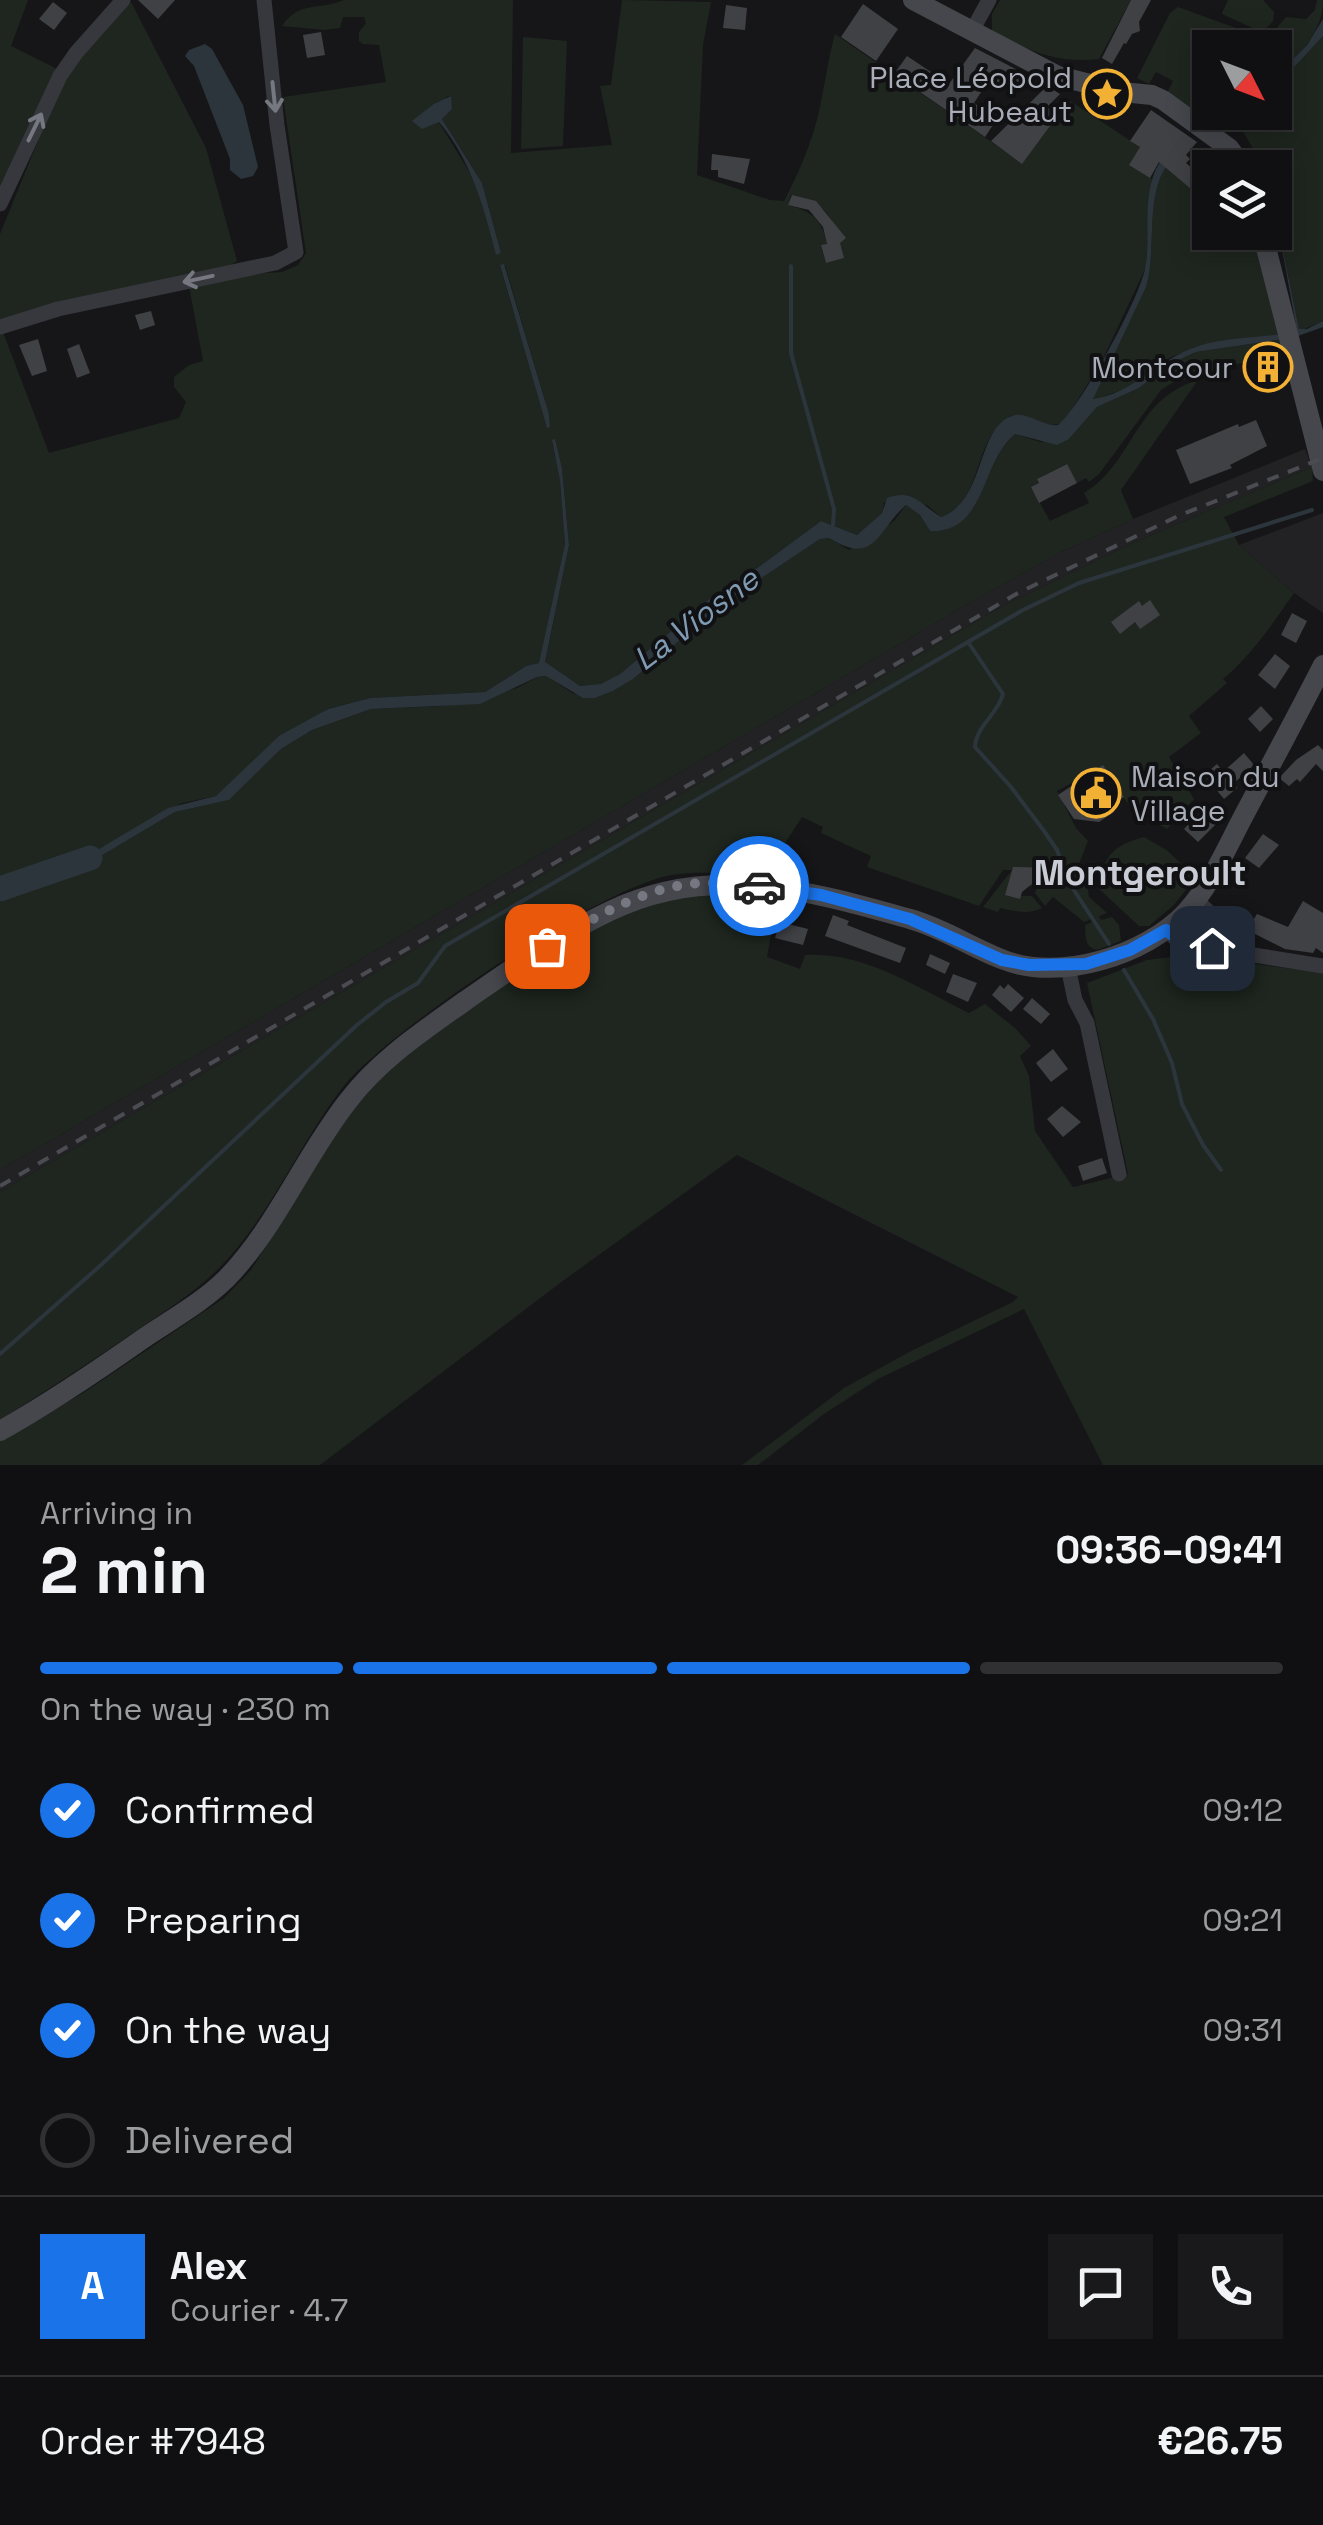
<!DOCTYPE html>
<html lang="en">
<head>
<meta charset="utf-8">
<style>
	:root { --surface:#101012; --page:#19191b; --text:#f1f3f6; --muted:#9c9d9f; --line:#303032; --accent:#1a73e8 }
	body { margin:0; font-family:"Space Grotesk",sans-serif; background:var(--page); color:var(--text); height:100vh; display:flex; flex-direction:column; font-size:38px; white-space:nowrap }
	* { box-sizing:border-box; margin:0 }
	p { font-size:32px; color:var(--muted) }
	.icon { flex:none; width:55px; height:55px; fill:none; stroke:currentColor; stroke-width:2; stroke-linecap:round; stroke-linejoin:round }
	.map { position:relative; height:1465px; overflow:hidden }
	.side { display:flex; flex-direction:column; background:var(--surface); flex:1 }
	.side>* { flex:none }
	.needle { width:65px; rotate:132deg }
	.controls { position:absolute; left:1192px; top:30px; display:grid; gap:20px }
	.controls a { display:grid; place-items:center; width:100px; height:100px; border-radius:0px; background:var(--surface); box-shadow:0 5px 25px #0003,0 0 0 2px var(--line); font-size:50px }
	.pin { position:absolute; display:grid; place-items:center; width:85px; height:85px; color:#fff; margin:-42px; border-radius:20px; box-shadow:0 5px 15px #0006 }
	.courier { position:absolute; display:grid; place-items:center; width:100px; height:100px; margin:-50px; border:8px solid #1a73e8; border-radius:50%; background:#fff; color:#222; box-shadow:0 2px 12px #0007 }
	.summary em { font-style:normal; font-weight:800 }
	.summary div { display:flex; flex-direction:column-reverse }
	.summary { display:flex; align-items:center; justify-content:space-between; height:170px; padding:0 40px }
	h1 { font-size:65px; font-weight:800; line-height:75px }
	.bar { display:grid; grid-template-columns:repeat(4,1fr); gap:15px 10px; align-content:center; height:120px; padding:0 40px }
	.bar i { height:12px; border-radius:8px; background:var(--line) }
	.bar .active { background:var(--accent) }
	.bar p { grid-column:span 4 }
	.line { display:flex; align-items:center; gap:25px; padding:0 40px; border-top:2px solid var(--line) }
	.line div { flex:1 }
	.round { display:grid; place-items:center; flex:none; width:105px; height:105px; border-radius:0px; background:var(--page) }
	ol { padding:0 40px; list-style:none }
	li { display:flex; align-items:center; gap:30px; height:110px }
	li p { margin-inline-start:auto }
	li .icon { padding:10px; border-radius:50%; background:var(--accent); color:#fff; stroke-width:4 }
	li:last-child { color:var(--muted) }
	li i { width:55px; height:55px; border:5px solid var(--line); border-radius:50% }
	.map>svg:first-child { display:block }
</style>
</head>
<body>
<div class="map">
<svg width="1323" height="1465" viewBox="0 0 1323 1465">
	<rect width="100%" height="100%" fill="#161618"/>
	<!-- built -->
	<g fill="#222225">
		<polygon points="1305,449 1312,467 1133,543 1001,607 0,1192 0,1170 973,601 1061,552 1133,519"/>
		<polygon points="1323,513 1323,613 1294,593 1239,545"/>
	</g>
	<!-- green -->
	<g fill="#1e261f" fill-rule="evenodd">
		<polygon points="0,0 28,0 11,46 57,69 0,202"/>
		<path d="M 344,0 L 513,0 L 511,153 L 612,145 L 600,86 L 611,85 L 622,0 L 711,2 L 703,45 L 697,175 L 770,200 L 784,201 C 798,174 809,149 817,120 C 824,91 827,63 835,34 L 1022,163 L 1067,99 L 1140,147 L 1130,165 L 1152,179 L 1146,267 L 1101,363 L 1065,420 C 1045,436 1026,405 1006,419 C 971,445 984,501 941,517 L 927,505 L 884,502 L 882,513 L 857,535 L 821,521 L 760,566 L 713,596 L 620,674 L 601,685 L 580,686 L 545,663 L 569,545 L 562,468 L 555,440 L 552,441 L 560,481 L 565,544 L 540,663 L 526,666 L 485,692 L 370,698 L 327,709 L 216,796 L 182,803 L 99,849 L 58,863 L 61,871 L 89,863 L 175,812 L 229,800 L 281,749 L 312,730 L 371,709 L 442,706 L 517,688 L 537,677 L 547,676 L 572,693 L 595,698 L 613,691 L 633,679 L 726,602 L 820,539 L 829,538 L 849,550 L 894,521 L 906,505 L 920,515 L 930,531 C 983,534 983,460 1015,434 L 1040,442 L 1069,439 L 1097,407 L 1139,388 L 1168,365 L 1196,352 L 1284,339 L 1279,349 L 1272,354 L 1172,383 L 1161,390 L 1099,474 L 1089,482 L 1086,478 L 1077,483 L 1066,464 L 1037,479 L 1039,483 L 1031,487 L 1050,521 L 1089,503 L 1084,493 C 1134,463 1134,399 1198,380 L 1121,490 L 1133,519 L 1061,552 L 973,601 L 0,1170 L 0,333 L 3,332 L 49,453 L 179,418 L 186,402 L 174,387 L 174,377 L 189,365 L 203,361 L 189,286 L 245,274 L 282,272 L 298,265 L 306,253 L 283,97 L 386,82 L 379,45 L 363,44 L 359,41 L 359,32 L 366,23 L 364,17 L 343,17 L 340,28 L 324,30 L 282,26 C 300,0 317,11 344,0 ZM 450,96 L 452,109 L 442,119 L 482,183 L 501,253 L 496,254 L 478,186 L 438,121 L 446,97 ZM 791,195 C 832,205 834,220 843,258 L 826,263 L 821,246 L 827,244 C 822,220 812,211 788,205 ZM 505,265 L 549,414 L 550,427 L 547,427 L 500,266 Z"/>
		<path d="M 1000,0 L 1131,0 L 1099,59 C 1058,64 1029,51 992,32 L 992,14 Z"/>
		<polygon points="1228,0 1263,0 1274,12 1273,21 1266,29 1255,29 1224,15 1222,13"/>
		<path d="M 1317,0 L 1323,0 C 1323,33 1298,56 1275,78 L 1275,48 L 1210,48 L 1210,90 L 1190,109 L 1167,93 L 1173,81 L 1156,72 L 1149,84 L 1137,78 L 1170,13 L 1178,7 L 1261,37 L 1273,32 L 1286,17 L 1306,19 L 1315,10 Z"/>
		<polygon points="131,2 206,148 237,261 229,266 0,321 0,234 42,131 67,74"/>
		<polygon points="1323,36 1323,321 1302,330 1299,329 1275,211 1275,168 1264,167 1232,113 1275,112 1275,88"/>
		<polygon points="523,37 567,41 563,146 521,149"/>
		<path d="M 1166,167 L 1210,205 L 1210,232 L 1239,233 L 1243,250 L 1251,248 L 1247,233 L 1258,233 L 1283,334 L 1195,347 L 1169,358 L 1137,384 L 1095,400 L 1093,396 L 1146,287 C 1157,252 1145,198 1166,167 Z"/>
		<path d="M 1312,467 L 1313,481 L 1224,517 L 1239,545 L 1294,593 C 1273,623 1252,655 1223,679 L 1227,683 L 1189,716 L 1201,733 L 1169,757 L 1194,799 L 1167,829 L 1149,819 L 1138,819 L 1103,766 L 1057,791 L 1076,828 L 1088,841 L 1075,874 L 1086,878 L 1089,897 L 1107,913 L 1099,916 L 1101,920 L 1112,917 L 1119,925 L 1121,941 L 1097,950 C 1084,947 1086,936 1085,925 L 1092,922 L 1091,919 L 1084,922 L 1053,897 L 1045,906 L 1035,893 L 1039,883 L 1023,889 L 1021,896 L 1032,896 L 1042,908 C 1028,915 1015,911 1000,908 L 998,912 L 983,907 L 1012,870 L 1003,870 L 979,906 L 867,867 L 871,856 L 821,833 L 823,827 L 802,817 L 774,860 L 770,876 C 739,875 703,870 672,875 C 602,886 387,1031 343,1087 C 298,1145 271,1216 218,1269 C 195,1292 167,1310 140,1328 C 94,1360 47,1390 0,1420 L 0,1192 L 1001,607 L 1133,543 Z"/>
		<path d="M 1144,837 L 1168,851 L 1195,878 L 1174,905 L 1149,926 L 1139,926 L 1097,887 C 1106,855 1111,846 1144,837 Z"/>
		<path d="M 730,893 L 728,913 L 772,930 L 767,957 L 800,969 L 805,955 C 864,951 918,988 969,1013 L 985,1004 L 1016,1029 L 1031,1046 L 1020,1056 L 1029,1076 L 1035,1131 L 1073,1187 L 1128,1174 L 1087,983 L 1147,960 L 1187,955 L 1323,973 L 1323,1465 L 1103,1465 L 1024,1309 L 878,1379 L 824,1414 L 758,1465 L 742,1465 L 844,1388 L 911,1351 L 1013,1302 L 1018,1297 L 737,1155 L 560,1283 L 320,1465 L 0,1465 L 0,1441 L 83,1393 L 224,1298 L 251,1270 L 347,1115 L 369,1088 L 411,1050 L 503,986 L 595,927 L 668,896 Z"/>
	</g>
	<!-- water -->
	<g fill="#2c353c">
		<polygon points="1323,19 1323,36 1275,88 1275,78 1307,45"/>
		<polygon points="205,44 212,49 243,105 258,167 253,176 241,179 230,170 230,159 194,66 185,56 189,50"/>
		<path d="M 451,96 L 452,109 L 442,119 L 482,183 L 501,253 L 496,255 C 484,207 471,160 439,122 L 422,129 L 412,121 L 434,104 Z"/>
		<path d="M 1160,162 L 1166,167 C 1145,198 1157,252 1146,287 L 1093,399 C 1131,394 1155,363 1190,349 C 1217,338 1254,338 1283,334 L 1284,339 L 1196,352 L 1168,365 L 1139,388 L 1097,407 L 1069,439 L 1057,445 L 1015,434 C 981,461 986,534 930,531 L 920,515 L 906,505 C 877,530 876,567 829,538 L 820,539 L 726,602 L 633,679 L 613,691 L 595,698 L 583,698 L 546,676 L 537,677 L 480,704 L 371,709 L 312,730 L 281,749 L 229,800 L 175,812 L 89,863 L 60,872 L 57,863 L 99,849 L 168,808 L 216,796 L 279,736 L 328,709 L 370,698 L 485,692 L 526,666 L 539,663 L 565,544 L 560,481 L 552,440 L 555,439 L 562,468 L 569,545 L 545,662 L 580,686 L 601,684 L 620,674 L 713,596 L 760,566 L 821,521 L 857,535 L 882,513 L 887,498 C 913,488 921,505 941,517 C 986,501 976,428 1012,416 C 1026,410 1043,427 1058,425 C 1081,407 1139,299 1145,269 C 1152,235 1140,193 1160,162 Z"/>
		<polygon points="1275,211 1299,329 1307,329 1323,321 1323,327 1298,336"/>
		<polygon points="504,264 549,414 550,427 547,428 500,265"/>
	</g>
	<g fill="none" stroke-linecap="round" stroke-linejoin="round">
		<!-- stream -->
		<g stroke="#2c353c" stroke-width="4">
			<polyline points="791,266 791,353 834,509 833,525"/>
			<path d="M 968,642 L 1003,694 C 998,714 976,726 975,747 L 1011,787 L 1044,831 L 1057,850 L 1068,881 L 1109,944"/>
			<polyline points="1124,970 1153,1019 1172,1063 1182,1104 1203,1145 1221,1170"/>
			<polyline points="0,1354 101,1265 357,1025 386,1002 418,983 445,946 1023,610 1079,583 1312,510"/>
		</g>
		<!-- river -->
		<polyline stroke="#2c353c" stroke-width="25" points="0,889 90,858"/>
	</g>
	<!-- building -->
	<g fill="#404145">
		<polygon points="138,0 175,0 158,19"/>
		<polygon points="1131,0 1151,0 1139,22 1140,31 1132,34 1126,44 1124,43 1112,64 1102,58"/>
		<polygon points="53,2 67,13 54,30 39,19"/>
		<polygon points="863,4 898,29 876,61 841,37"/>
		<polygon points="726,5 747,8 745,30 723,28"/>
		<polygon points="321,32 325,55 307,58 303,35"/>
		<polygon points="975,48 1027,75 1021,84 1007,75 997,90 987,83 974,103 997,119 985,137 894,74 907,56 949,84"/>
		<polygon points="1047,86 1060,94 1047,107 1058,115 1022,164 991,141"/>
		<polygon points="1210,88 1210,109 1206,114 1194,106"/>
		<polygon points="1151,110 1197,142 1186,155 1190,159 1186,163 1210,184 1210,205 1159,162 1150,178 1129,165 1140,147 1130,141"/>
		<polygon points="712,154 750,159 744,184 718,177 718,170 711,170"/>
		<polygon points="792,195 816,201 846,238 840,243 844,258 826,263 821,245 827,244 823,227 809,210 788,205"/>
		<polygon points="151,311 155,325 140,330 135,315"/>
		<polygon points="38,339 47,371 32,376 19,345"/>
		<polygon points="79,344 90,373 77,378 67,349"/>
		<polygon points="1256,420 1267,446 1230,465 1232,468 1190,484 1176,450 1238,424 1239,427"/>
		<polygon points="1067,464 1077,483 1039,503 1031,487 1039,483 1037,479"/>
		<polygon points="1150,600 1160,615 1140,629 1135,622 1120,634 1111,622 1139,601 1142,606"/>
		<polygon points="1292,613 1307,621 1296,643 1281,635"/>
		<polygon points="1275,654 1290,666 1275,689 1258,675"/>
		<polygon points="1261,706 1273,719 1260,732 1248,719"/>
		<polygon points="1318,745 1323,750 1323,771 1316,764 1300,782 1297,779 1289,786 1279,778 1296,760"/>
		<polygon points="1244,753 1254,765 1234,783 1237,788 1224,799 1204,775 1217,764 1223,772"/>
		<polygon points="1103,765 1124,797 1110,806 1114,812 1099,822 1074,819 1058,795"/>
		<polygon points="1203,810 1217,823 1198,842 1184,829"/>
		<polygon points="1263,834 1279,845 1259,868 1245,858"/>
		<polygon points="1013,867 1055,868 1055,882 1033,883 1022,892 1020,899 1005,895"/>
		<polygon points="754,900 783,903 777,924 765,921 767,913 752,908"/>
		<polygon points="1303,901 1323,913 1323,953 1316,948 1313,953 1285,949 1247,930 1257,914 1288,927"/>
		<polygon points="833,915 849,921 847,925 906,948 900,963 825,936"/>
		<polygon points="780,922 808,929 803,945 775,938"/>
		<polygon points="930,954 950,963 945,974 926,965"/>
		<polygon points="953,974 977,983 968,1002 946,992"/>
		<polygon points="1008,984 1024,998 1011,1012 992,995 1000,985 1004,989"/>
		<polygon points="1032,998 1050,1014 1041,1024 1023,1009"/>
		<polygon points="1053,1049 1068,1069 1051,1082 1036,1063"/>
		<polygon points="1062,1106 1081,1122 1063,1137 1047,1119"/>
		<polygon points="1102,1158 1107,1173 1083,1181 1078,1166"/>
	</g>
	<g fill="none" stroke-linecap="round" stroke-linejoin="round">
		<!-- street -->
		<g stroke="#37383d" stroke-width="15">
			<polyline points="972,31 989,0"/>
			<polyline points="0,204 60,76 76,53 123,0"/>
			<polyline points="0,327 58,309 275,263 296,252 277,125 264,0"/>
			<polyline points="1196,900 1212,915 1234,952"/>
			<polyline points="1166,930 1178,941 1190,945 1323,966"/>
			<polyline points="1068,967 1075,1000 1087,1023 1119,1174"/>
		</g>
		<!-- secondary -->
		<g stroke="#45474d" stroke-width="20">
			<polyline points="913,0 1058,76 1122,92 1152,95 1163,100 1229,148 1244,168"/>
			<polyline points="1262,232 1323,471"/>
			<path d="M 0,1431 C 50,1403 97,1371 144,1338 C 172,1319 203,1302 227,1278 C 277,1226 304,1157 348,1101 C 379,1060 423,1031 465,1001 C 511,969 559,935 610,911 C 711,862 809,891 910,919 C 943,928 972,948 1004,960 C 1060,982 1146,955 1186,912 C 1211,885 1226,849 1243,817 C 1270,766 1297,716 1323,665"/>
		</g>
		<!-- rail -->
		<polyline stroke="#4a4c52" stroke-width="4" stroke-dasharray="12 10" stroke-linecap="butt" points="0,1186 1018,593 1178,516 1323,458"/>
	</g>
	<!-- one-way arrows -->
	<defs><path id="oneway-shaft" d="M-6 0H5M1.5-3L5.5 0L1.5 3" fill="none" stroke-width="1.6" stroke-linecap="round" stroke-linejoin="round" transform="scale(2.5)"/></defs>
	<g stroke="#757881">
		<use href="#oneway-shaft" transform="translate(274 97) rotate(84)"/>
		<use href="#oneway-shaft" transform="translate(35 127) rotate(-64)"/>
		<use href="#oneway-shaft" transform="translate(198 279) rotate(168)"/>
	</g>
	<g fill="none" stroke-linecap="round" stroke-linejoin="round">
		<!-- done -->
		<path stroke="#757880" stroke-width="10" stroke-dasharray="0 18" d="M 547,946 C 595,917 647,885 704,883 C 722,883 741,885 759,886"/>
		<!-- route -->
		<polyline stroke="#1a73e8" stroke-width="12" points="759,886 821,895 910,919 1002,960 1029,965 1086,964 1130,950 1166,930 1184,944 1212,948"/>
	</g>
	<!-- icons -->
	<defs>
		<g id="sight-ring" transform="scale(2.5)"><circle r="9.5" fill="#111113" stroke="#f2b134" stroke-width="1.5"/><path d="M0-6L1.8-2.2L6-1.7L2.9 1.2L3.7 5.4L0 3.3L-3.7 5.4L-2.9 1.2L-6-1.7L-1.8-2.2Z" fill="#f2b134"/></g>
		<g id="building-ring" transform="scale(2.5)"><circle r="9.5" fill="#111113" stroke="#f2b134" stroke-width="1.5"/><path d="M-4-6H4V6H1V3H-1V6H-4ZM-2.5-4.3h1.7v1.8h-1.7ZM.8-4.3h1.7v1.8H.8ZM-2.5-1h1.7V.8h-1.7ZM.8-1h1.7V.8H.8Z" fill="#f2b134"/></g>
		<g id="civic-ring" transform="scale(2.5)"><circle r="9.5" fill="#111113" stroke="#f2b134" stroke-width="1.5"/><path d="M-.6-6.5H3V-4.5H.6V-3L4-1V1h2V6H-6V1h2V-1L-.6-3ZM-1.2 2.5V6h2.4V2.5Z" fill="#f2b134"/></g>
	</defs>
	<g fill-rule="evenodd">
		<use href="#sight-ring" x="1107" y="94"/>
		<use href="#building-ring" x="1268" y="367"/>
		<use href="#civic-ring" x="1096" y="793"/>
	</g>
	<g text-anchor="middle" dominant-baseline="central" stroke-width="8" stroke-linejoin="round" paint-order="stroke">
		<!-- poi labels -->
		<g font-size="30" fill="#a8adb8" stroke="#111113" text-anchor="end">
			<text x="1072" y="77">Place Léopold<tspan x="1072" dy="34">Hubeaut</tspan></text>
			<text x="1233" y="367">Montcour</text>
			<text x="1131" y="776" text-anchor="start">Maison du<tspan x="1131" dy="34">Village</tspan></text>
		</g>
		<!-- water labels -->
		<g font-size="32" font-style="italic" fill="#7f9bb3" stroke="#111113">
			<text transform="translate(696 619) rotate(-37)">La Viosne</text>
		</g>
		<!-- quarter labels -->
		<g font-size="35" font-weight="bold" fill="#c9ccd4" stroke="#111113">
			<text x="1140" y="873">Montgeroult</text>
		</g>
	</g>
</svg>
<div class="controls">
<a><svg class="needle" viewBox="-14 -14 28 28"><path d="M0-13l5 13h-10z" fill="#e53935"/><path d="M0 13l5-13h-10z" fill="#9c9d9f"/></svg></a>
<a><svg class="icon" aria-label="layers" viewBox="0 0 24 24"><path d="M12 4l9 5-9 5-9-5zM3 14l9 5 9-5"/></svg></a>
</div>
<div class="pin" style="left:547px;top:946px;background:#ea580c"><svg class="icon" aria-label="bag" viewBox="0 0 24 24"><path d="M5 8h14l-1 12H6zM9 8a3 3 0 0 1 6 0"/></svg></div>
<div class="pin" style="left:1212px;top:948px;background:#1f2937"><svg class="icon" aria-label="home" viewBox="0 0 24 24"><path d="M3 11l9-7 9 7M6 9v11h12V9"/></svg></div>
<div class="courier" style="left:759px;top:886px"><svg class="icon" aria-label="car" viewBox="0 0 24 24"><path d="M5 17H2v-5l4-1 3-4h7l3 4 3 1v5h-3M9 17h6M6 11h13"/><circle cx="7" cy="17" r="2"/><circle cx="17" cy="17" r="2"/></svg></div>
</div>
<section class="side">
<div class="summary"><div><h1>2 min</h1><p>Arriving in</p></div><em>09:36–09:41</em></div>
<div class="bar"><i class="active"></i><i class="active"></i><i class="active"></i><i></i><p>On the way · 230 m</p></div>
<ol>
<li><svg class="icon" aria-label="check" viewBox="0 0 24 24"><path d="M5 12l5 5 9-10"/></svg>Confirmed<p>09:12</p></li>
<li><svg class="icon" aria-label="check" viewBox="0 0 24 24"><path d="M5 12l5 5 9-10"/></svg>Preparing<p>09:21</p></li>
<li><svg class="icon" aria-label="check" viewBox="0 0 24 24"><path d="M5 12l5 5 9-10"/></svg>On the way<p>09:31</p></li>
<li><i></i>Delivered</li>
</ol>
<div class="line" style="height:180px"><b class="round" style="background:var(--accent);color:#fff">A</b><div><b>Alex</b><p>Courier · 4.7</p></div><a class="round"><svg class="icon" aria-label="chat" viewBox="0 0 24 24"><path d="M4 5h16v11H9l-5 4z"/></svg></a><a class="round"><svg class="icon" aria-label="phone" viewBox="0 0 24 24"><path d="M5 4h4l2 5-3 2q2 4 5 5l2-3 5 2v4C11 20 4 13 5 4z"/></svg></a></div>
<div class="line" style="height:130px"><div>Order #7948</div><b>€26.75</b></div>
</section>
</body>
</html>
